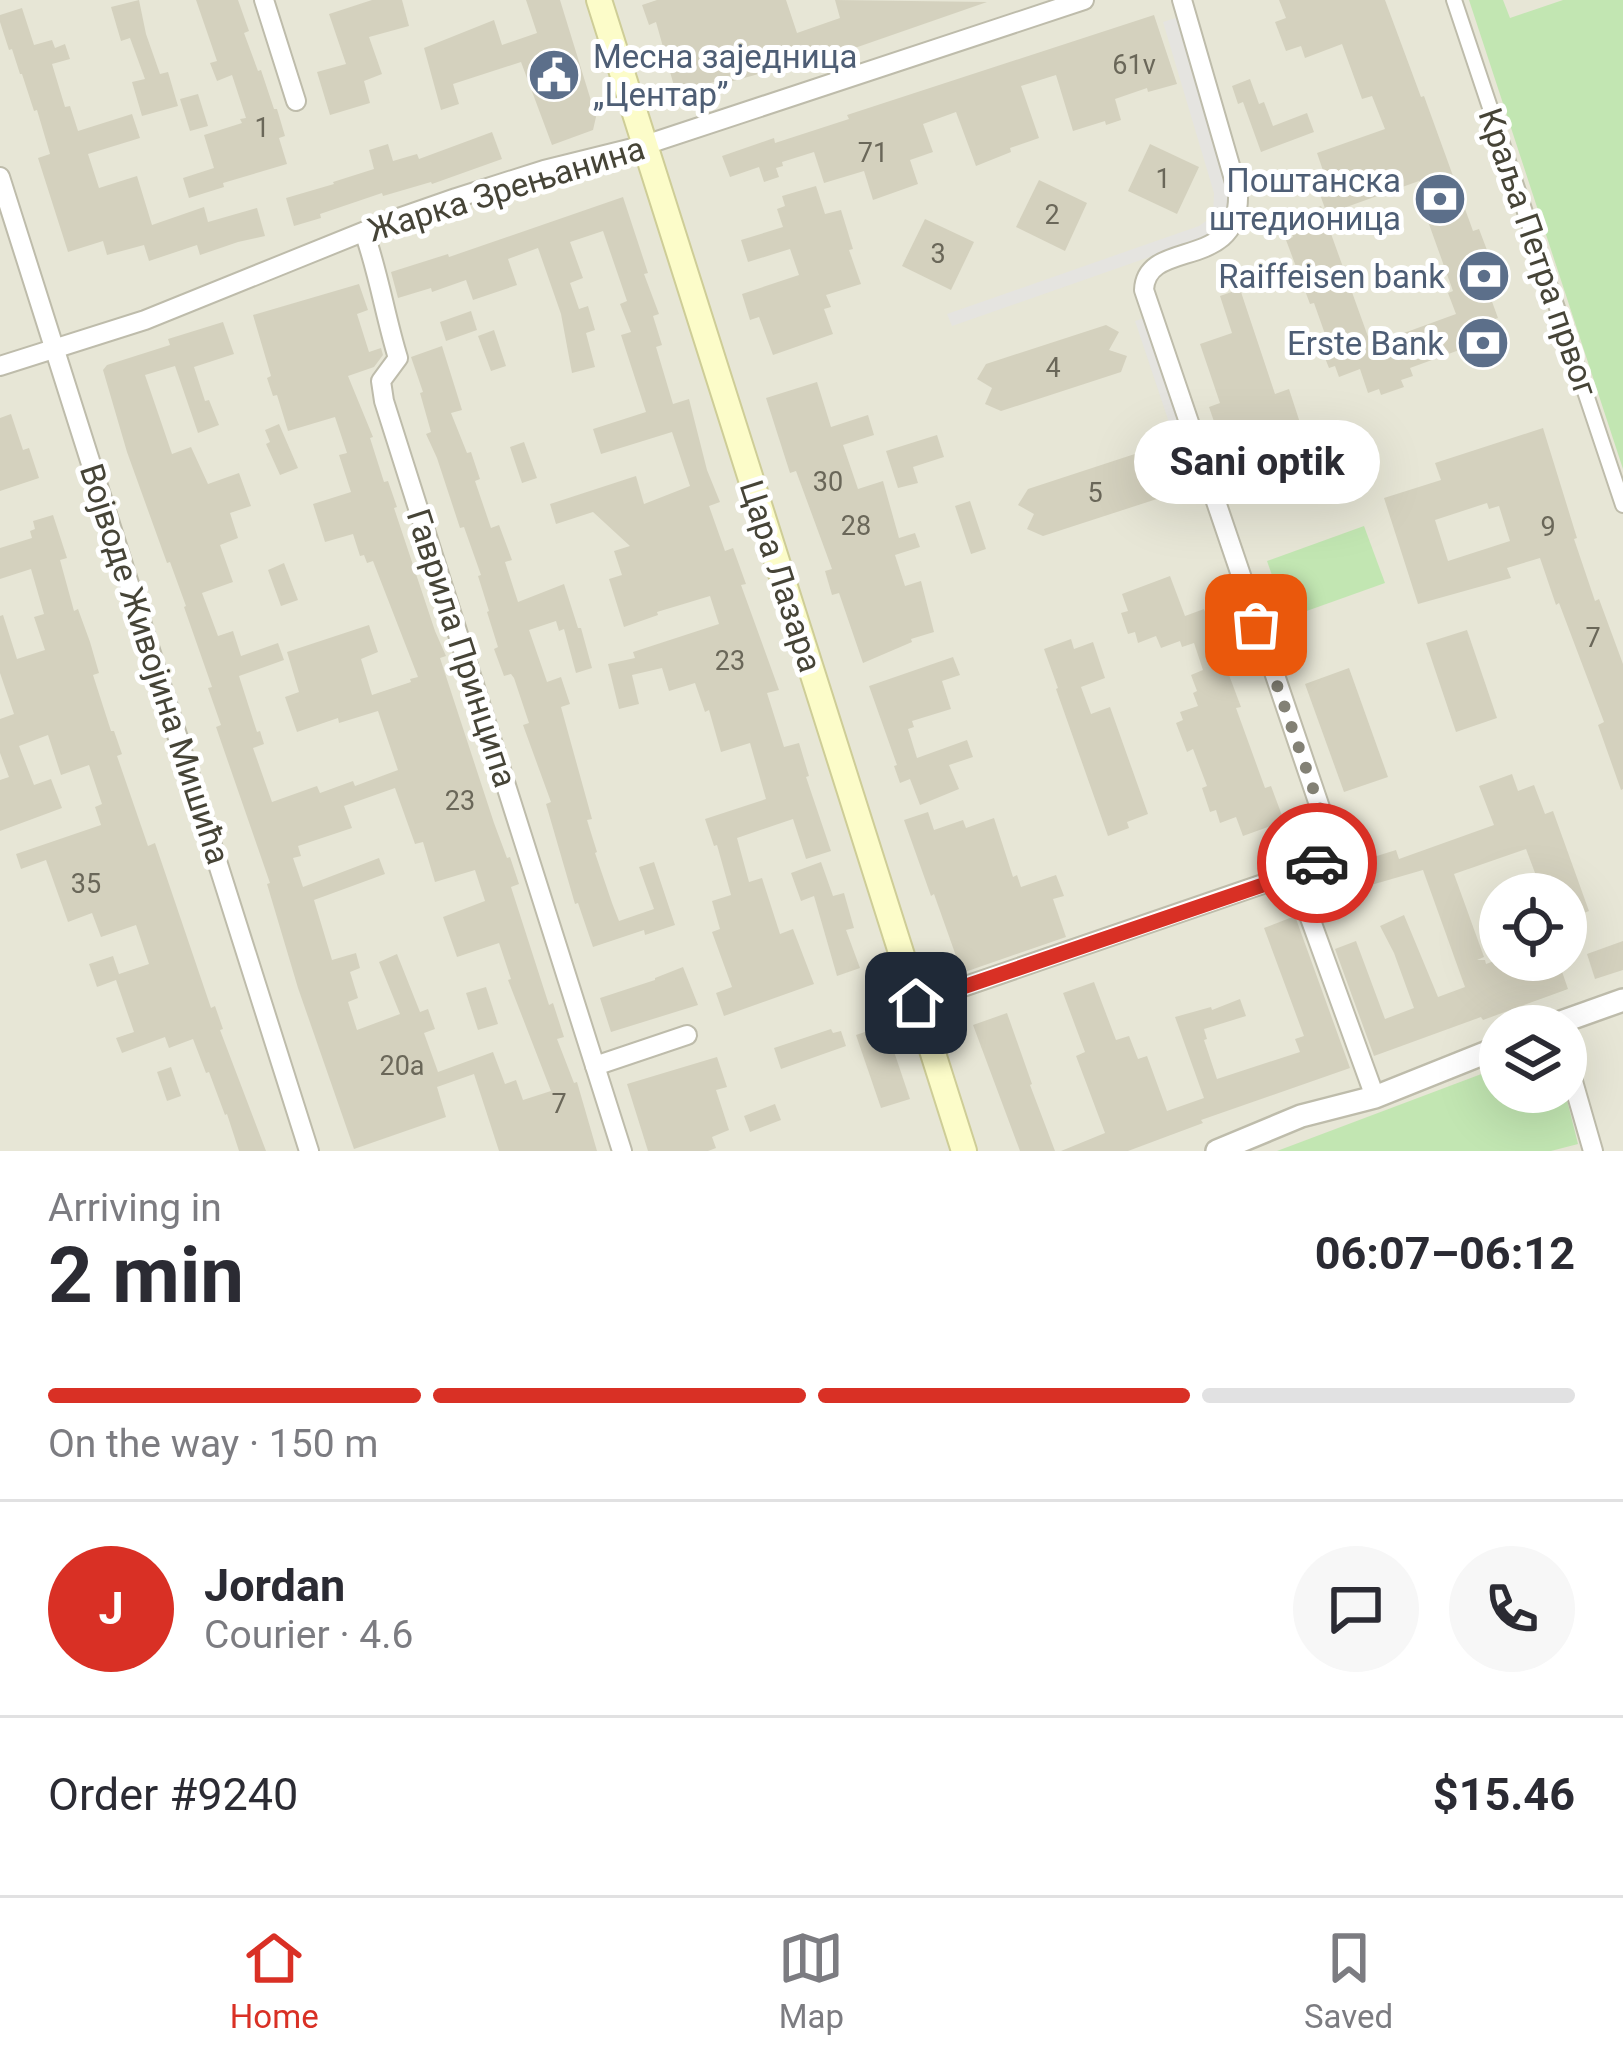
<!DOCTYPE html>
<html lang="en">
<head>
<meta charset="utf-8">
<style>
	:root { --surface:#fff; --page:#f7f7f7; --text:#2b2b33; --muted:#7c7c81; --line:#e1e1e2; --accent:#d93025 }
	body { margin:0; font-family:Roboto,sans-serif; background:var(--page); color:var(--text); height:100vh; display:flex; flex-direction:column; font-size:45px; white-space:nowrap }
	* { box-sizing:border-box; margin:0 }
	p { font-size:39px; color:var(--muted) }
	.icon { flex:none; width:66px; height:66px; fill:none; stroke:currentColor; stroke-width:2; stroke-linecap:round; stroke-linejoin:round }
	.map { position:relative; height:1151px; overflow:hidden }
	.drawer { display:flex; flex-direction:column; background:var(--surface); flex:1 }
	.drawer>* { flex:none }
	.controls { position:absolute; left:1479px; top:873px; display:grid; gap:24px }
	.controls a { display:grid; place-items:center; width:108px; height:108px; border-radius:50%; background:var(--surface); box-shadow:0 12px 48px #0002; font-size:60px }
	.pin { position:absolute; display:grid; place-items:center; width:102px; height:102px; color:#fff; margin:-51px; border-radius:24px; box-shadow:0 6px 18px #0006 }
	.courier { position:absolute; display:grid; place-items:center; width:120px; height:120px; margin:-60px; border:9px solid #d93025; border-radius:50%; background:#fff; color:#222; box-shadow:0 3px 15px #0007 }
	.bubble { position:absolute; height:84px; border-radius:42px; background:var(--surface); box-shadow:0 12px 48px #0002; font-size:39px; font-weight:700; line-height:84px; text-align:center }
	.headline em { font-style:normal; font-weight:700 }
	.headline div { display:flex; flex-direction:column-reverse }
	.headline { display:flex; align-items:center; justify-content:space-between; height:204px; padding:0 48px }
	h1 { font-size:78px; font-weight:700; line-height:90px }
	.bar { display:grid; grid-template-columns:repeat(4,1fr); gap:18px 12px; align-content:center; height:144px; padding:0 48px }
	.bar i { height:15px; border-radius:9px; background:var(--line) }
	.bar .active { background:var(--accent) }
	.bar p { grid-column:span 4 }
	.line { display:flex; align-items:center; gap:30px; padding:0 48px; border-top:3px solid var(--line) }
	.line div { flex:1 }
	.round { display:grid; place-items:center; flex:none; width:126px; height:126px; border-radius:63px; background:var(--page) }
	.tabs { display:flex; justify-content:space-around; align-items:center; height:168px; border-top:3px solid var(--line); background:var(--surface); font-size:33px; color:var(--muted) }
	.tabs a { display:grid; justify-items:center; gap:6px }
	.tabs .active { color:var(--accent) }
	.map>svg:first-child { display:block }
</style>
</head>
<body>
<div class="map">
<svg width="1623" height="1151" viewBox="0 0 1623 1151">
	<rect width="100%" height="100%" fill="#f3f3e8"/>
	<!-- residential -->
	<path fill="#e7e6d6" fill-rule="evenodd" d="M 0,0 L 1623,0 L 1623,1151 L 0,1151 ZM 1500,894 L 1566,894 L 1566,960 L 1500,960 ZM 1500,1026 L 1566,1026 L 1566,1092 L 1500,1092 Z"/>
	<!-- green -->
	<g fill="#c2e6b2">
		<polygon points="1469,0 1503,0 1510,18 1563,0 1623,0 1623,469"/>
		<polygon points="1364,526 1385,583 1287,618 1267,561"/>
		<polygon points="1500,1067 1500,1092 1565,1092 1578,1144 1551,1151 1277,1151"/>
	</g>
	<!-- parking -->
	<g fill="#e5e4e0">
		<polygon points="1182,16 1233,186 1231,220 1221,232 952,326 947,314 1199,226 1213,216 1214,193 1163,22"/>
		<polygon points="1150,316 1206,483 1191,488 1135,321"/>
	</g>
	<!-- building -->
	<g fill="#d4d1be" fill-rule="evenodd">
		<polygon points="139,0 146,34 160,74 168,72 178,106 142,116 132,82 145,79 130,38 121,41 111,7"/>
		<polygon points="196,0 238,0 249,31 244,33 258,71 261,70 274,109 277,109 285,136 279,138 287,164 223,183 224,187 189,198 183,178 214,168 204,135 242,123 240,119 246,118 232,75 217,81 210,63 217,61"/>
		<polygon points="372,0 402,0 409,26 369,37 382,74 364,81 370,103 330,115 317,72 346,64 329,14"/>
		<polygon points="526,0 560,0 596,117 593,130 552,145 521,62 453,84 459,104 441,110 424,48 494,20 502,45 537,33"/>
		<polygon points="657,0 786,0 797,33 840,18 835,0 987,2 826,58 823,52 755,75 722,84 721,80 676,93 656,22 649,25 642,5"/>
		<polygon points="1279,0 1385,0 1421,97 1424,96 1473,231 1479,229 1490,258 1484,260 1493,286 1487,288 1498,318 1486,322 1494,344 1476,351 1473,345 1410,368 1413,376 1401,380 1404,387 1381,395 1379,389 1368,393 1360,369 1339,377 1335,366 1329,368 1321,348 1327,346 1325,334 1314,303 1310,304 1286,240 1293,237 1287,218 1321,206 1371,345 1456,314 1448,293 1453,291 1425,213 1430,211 1419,181 1327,214 1318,189 1328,185 1317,153 1385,129 1372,96 1362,99 1342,44 1305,58 1301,46 1286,51 1275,22 1286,18"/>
		<polygon points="22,8 34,45 52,40 55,48 65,44 70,59 52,64 65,107 70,106 78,131 132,114 140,138 88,154 99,188 137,176 152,225 204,207 208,222 257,208 265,236 238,242 200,255 197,245 149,261 144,245 107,255 103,241 68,252 38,158 50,154 37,110 34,111 22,74 20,74 12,49 9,50 0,22 0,15"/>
		<polygon points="1154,15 1177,84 1148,92 1147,88 1115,99 1121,120 1106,125 1105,121 1073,131 1056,75 1021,86 1039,138 1010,148 1011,152 976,166 956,112 923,124 933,152 910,160 918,184 873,200 864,171 824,183 814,152 782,162 783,166 776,168 779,177 764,182 759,167 730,177 722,156 774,138 775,143 849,119 847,115"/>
		<polygon points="1250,79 1259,104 1264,102 1273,126 1307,113 1314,132 1261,152 1243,102 1238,104 1232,86"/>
		<polygon points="198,94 208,126 190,131 180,99"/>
		<polygon points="492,132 502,159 432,184 431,182 383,196 382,193 320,214 321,218 294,226 286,198 334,184 333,182 374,169 369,150 388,144 393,161 417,154 419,159"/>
		<polygon points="1150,144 1199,167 1177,214 1128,191"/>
		<polygon points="1039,180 1087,203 1065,251 1016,227"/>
		<polygon points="816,186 825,214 841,210 853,249 849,250 861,284 826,295 831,307 824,309 833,334 773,355 759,317 750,320 742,294 799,275 790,249 748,262 741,240 783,227 777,209 785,206 782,196"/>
		<polygon points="623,197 648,273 644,274 659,314 653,316 662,345 656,347 673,404 689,399 707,470 720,502 709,506 725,551 733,548 746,584 741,585 779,690 767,693 784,747 799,743 809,776 806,777 831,851 806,859 793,819 737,838 749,882 762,878 780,934 793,929 814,984 724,1016 716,993 732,987 712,932 720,929 712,901 731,895 717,845 714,846 705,819 766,799 750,743 721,752 709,710 705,712 695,683 669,691 662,668 632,675 639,704 619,709 608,664 635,658 633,652 719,624 710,596 657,612 658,615 624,627 609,579 622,575 614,551 630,546 593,512 556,524 550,504 636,476 644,504 690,486 672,432 601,454 593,429 646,412 621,335 631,332 620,304 627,301 603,231 570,242 583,278 570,283 579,309 588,306 595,330 586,333 595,367 572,373 561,314 538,248 508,259 517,285 473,300 466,280 432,292 431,288 398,298 391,272 448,254 449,257"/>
		<polygon points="925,219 974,242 951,290 902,266"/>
		<path d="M 359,284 L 368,310 L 357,314 L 369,352 L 381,348 L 383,355 L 374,367 L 348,376 L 373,437 L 370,438 L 384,482 L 388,481 L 397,507 L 394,508 L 435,631 L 446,656 L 440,658 L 494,823 L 507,858 L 510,857 L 519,884 L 511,887 L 549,1005 L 553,1003 L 564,1037 L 557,1039 L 574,1083 L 577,1082 L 597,1151 L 499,1151 L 474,1074 L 437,1087 L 446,1117 L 354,1149 L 298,988 L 267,884 L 270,883 L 216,727 L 221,725 L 208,688 L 212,687 L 184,607 L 186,606 L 170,562 L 167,563 L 127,452 L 103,370 L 107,365 L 170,345 L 168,339 L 223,322 L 234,354 L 194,367 L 205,401 L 209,400 L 219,425 L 198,433 L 175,366 L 145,375 L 172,454 L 191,447 L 208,484 L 239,473 L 251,506 L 230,513 L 238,538 L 220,545 L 233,582 L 202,593 L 218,636 L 233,631 L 241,656 L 278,643 L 284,660 L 239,676 L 257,732 L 260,731 L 264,744 L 253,748 L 272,802 L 317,786 L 320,793 L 353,781 L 355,786 L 398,770 L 378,711 L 339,723 L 338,718 L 297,732 L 285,697 L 299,692 L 287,652 L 369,625 L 378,652 L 361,659 L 372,695 L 411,682 L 410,679 L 418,677 L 373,561 L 367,563 L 364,555 L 360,556 L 353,534 L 325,542 L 313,504 L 351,492 L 339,455 L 347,453 L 335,417 L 288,431 L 277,395 L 273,396 L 267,378 L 271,376 L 253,315 ZM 395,788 L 415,844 L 423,842 L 435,882 L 475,870 L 485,901 L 443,917 L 457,957 L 499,943 L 511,979 L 508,980 L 551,1091 L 523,1100 L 516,1080 L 505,1084 L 493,1052 L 438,1072 L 424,1033 L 435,1029 L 428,1009 L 420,1012 L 397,954 L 379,962 L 400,1014 L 357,1030 L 348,1002 L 358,998 L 350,972 L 360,968 L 356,953 L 332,960 L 314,900 L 385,874 L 379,858 L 303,887 L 293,858 L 301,856 L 298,846 L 352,828 L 344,806 Z"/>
		<polygon points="1240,289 1275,394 1289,389 1316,472 1257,489 1249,467 1243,469 1240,461 1229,465 1209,407 1220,403 1200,344 1232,333 1220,296"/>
		<polygon points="471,311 477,330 446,341 440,322"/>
		<polygon points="1106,325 1119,332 1109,350 1127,356 1121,372 1001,411 985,404 992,388 977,379 986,364"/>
		<polygon points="494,330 506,366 491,371 478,336"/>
		<polygon points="442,346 462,410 451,413 467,453 471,452 480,479 475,481 491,528 499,525 512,560 505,562 518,602 564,584 578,628 581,628 592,668 576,673 564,629 559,631 556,621 529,630 547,682 561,677 570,704 561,707 592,819 587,820 597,852 595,853 612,903 619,921 654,909 639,867 654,862 675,925 645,935 644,930 593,947 578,903 575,904 546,804 551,802 523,725 529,723 514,678 511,674 504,676 494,649 498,647 487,612 489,611 478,576 481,575 464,527 460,528 437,458 426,434 431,432 420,393 423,392 411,357"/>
		<polygon points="817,382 831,427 868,415 874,435 843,445 858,489 883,481 899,538 915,533 920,547 895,555 905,586 921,581 934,632 911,639 912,642 863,663 839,593 832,595 825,571 832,569 796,471 790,473 766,398"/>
		<polygon points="11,414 23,450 29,448 39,478 0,491 0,418"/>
		<polygon points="279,424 298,468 280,475 266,444 270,442 265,430"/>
		<path d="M 1543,428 L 1577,538 L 1574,539 L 1595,601 L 1599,599 L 1623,664 L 1623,789 L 1621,790 L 1598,725 L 1604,722 L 1559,603 L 1556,605 L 1540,558 L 1507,568 L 1511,578 L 1418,604 L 1384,498 L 1441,480 L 1435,463 ZM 1487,503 L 1489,509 L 1499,506 L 1510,541 L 1448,561 L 1435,520 Z"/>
		<polygon points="937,435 944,457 913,467 918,483 898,488 886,451"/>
		<polygon points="524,442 537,478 522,483 510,447"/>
		<polygon points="1147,450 1160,457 1151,475 1168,482 1163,497 1043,536 1027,529 1034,514 1018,505 1028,489"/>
		<polygon points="970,501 986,549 971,554 955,506"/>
		<polygon points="53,515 67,558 60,560 74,611 78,609 90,642 99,673 93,675 111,731 114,731 122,754 117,756 148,846 155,843 211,1008 215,1006 223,1029 220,1030 266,1151 239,1151 227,1114 225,1115 209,1072 206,1073 193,1039 169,1048 165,1037 122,1053 116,1038 134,1032 116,980 97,987 89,964 113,956 119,974 149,964 136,925 101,937 92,913 68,922 46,860 21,869 16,854 101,825 95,807 102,804 89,765 61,775 48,735 19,746 34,785 51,779 62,808 0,831 0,780 9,777 0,753 0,719 14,714 0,673 0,616 3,615 17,659 45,650 34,617 44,614 31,569 0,579 0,548 32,538 30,531 35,529 33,521"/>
		<polygon points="284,563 298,600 281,606 268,570"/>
		<polygon points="1170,576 1185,616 1204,609 1210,625 1232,617 1245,652 1238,655 1243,669 1229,675 1241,707 1236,708 1265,788 1271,786 1284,821 1243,836 1236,817 1220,823 1216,810 1210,812 1202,788 1207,786 1193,749 1187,752 1176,723 1183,720 1180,712 1198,706 1193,693 1197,691 1191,675 1203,670 1194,643 1182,647 1180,641 1161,648 1156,636 1138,643 1135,632 1128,634 1121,613 1128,611 1122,594"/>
		<polygon points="1467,630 1497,718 1456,732 1426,643"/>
		<polygon points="1071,639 1074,649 1093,642 1105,678 1081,687 1091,714 1110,707 1148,814 1127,822 1129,828 1108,836 1056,689 1058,688 1044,649"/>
		<polygon points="953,657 960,675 942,681 951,709 912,721 914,727 908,729 917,758 967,740 973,757 949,765 959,789 920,805 910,779 900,783 894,766 897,765 869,686"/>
		<polygon points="1349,668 1388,777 1344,792 1305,684"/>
		<polygon points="1512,774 1518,791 1534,785 1545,814 1553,811 1589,911 1581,914 1584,922 1566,928 1566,894 1543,894 1526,849 1454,874 1484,957 1477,960 1485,960 1486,964 1497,960 1558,960 1568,989 1483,1020 1481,1017 1374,1056 1335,949 1356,941 1385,1019 1414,1008 1394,953 1380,926 1404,915 1438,997 1465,987 1423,870 1371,885 1364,860 1396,850 1399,859 1494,825 1479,786"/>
		<polygon points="928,812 934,830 963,820 966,828 994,818 1013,877 1017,875 1021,887 1056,875 1064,896 1053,899 1066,937 962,973 934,894 931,896 904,820"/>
		<polygon points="821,862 833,896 844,893 854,928 846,930 860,968 837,976 814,896 801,901 791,873"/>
		<polygon points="1295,916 1350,1068 1201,1120 1203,1123 1128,1151 1061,1151 1105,1133 1076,1056 1085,1052 1063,993 1094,982 1116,1040 1129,1036 1138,1059 1147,1056 1167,1111 1204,1098 1175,1017 1211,1007 1212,1010 1240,999 1246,1016 1204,1029 1207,1039 1204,1040 1217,1079 1300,1052 1295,1039 1304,1036 1264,928"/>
		<polygon points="1623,941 1623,970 1595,979 1587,954"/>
		<polygon points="683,967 698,1005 611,1032 600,998 655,980 655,978"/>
		<polygon points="486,987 498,1024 478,1030 466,993"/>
		<polygon points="1007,1013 1032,1084 1030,1085 1055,1151 1020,1151 973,1025"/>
		<polygon points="885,1025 910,1099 881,1108 856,1035"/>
		<polygon points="831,1029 833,1033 841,1031 846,1046 781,1069 774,1048"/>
		<polygon points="717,1057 727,1087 716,1090 729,1130 712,1137 716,1148 708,1151 648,1151 627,1084"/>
		<polygon points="171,1067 181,1096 167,1101 157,1072"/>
		<polygon points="775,1104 781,1120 750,1132 744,1116"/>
	</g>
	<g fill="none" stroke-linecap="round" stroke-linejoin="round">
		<!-- pedestrian casing -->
		<g stroke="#bebcab" stroke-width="18">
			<polyline id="pedestrian" points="1454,0 1623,505"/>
		</g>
		<!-- minor casing -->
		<g stroke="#bebcab" stroke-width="22">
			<g id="minor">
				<polyline points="264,0 296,101"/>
				<polyline points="0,177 309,1151"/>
				<path d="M 364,232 C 379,274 385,316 398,358 L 381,381 L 384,401 L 622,1151"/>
				<polyline points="0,366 145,320 390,221 456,198 544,170 645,145 1084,0"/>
				<polyline points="1294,874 1375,1097"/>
				<path d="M 916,1003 L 1304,870 C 1320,862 1328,853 1329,834 L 1144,290 C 1146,237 1241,273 1238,193 L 1182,0"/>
				<polyline points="1566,1057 1593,1151"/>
				<polyline points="595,1066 687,1035"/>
			</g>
		</g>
		<!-- tertiary casing -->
		<g stroke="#bebcab" stroke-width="26">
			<g id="tertiary">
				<polyline points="1550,1026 1623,1000"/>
				<polyline points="1217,1151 1301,1116 1375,1097 1500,1047"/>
			</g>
		</g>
		<!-- secondary casing -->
		<g stroke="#cecd97" stroke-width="28">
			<polyline id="secondary" points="599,0 964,1151"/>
		</g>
		<!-- pedestrian -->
		<use href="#pedestrian" stroke="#fff" stroke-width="14"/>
		<!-- minor -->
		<use href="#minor" stroke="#fff" stroke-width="18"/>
		<!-- tertiary -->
		<use href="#tertiary" stroke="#fff" stroke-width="21"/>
		<!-- secondary -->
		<use href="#secondary" stroke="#fcfcc9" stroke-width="24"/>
	</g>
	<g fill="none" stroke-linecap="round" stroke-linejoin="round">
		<!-- done -->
		<polyline stroke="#838175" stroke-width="12" stroke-dasharray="0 21.6" points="1256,625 1329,834 1329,847 1317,863"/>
		<!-- route -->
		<polyline stroke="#d93025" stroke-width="15" points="916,1003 1304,871 1317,863"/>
	</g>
	<!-- icons -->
	<defs>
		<g id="civic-disc" transform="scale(2.7)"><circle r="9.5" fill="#5c6f8a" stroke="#fff"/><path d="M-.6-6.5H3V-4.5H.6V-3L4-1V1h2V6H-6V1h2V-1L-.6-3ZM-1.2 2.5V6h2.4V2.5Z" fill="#fff"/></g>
		<g id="bank-disc" transform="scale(2.7)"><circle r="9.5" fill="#5c6f8a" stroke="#fff"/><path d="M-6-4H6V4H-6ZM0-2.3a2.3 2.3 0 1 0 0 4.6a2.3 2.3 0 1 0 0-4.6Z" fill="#fff"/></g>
	</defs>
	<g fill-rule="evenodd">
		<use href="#civic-disc" x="554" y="75"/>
		<use href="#bank-disc" x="1440" y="199"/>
		<use href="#bank-disc" x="1484" y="276"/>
		<use href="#bank-disc" x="1483" y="343"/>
	</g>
	<g text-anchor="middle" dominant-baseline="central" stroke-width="10" stroke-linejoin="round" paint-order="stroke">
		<!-- number labels -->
		<g font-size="27" fill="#6a6759">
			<text x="1134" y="65">61v</text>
			<text x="262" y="128">1</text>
			<text x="873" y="153">71</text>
			<text x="1163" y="179">1</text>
			<text x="1052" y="215">2</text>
			<text x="938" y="254">3</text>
			<text x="1053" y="368">4</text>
			<text x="828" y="482">30</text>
			<text x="1095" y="493">5</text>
			<text x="856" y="526">28</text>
			<text x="1548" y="527">9</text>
			<text x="1593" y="638">7</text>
			<text x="730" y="661">23</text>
			<text x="460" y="801">23</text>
			<text x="86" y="884">35</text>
			<text x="402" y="1066">20a</text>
			<text x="559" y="1104">7</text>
		</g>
		<!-- service labels -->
		<g font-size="33" fill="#4e5e75" stroke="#fff" text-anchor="end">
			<text x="593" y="56" text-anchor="start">Месна заједница<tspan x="593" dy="38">„Центар”</tspan></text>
			<text x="1401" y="180">Поштанска<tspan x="1401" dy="38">штедионица</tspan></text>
			<text x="1445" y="276">Raiffeisen bank</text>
			<text x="1444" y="343">Erste Bank</text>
		</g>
		<!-- street labels -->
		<g font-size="33" fill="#464437" stroke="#fff">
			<text transform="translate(506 189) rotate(-17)">Жарка Зрењанина</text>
			<text transform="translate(1538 252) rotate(71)">Краља Петра првог</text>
			<text transform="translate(781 576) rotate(72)">Цара Лазара</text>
			<text transform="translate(462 648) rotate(72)">Гаврила Принципа</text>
			<text transform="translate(155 664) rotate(72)">Војводе Живојина Мишића</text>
		</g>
	</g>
</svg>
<div class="controls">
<a><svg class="icon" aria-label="locate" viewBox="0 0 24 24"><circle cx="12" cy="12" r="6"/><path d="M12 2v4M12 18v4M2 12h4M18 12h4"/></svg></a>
<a><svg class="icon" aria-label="layers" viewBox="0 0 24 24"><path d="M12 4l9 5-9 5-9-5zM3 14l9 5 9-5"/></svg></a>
</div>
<div class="pin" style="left:1256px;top:625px;background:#ea580c"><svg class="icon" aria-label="bag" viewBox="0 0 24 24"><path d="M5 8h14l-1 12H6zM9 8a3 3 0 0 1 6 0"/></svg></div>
<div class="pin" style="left:916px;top:1003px;background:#1f2937"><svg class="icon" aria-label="home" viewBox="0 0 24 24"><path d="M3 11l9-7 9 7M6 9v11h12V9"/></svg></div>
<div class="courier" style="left:1317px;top:863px"><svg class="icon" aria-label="car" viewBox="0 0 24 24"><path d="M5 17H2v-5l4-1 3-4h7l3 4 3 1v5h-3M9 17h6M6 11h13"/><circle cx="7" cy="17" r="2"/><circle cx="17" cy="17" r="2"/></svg></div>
<div class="bubble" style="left:1134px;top:420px;width:246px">Sani optik</div>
</div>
<section class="drawer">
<div class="headline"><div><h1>2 min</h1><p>Arriving in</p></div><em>06:07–06:12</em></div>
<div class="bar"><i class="active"></i><i class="active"></i><i class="active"></i><i></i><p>On the way · 150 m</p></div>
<div class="line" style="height:216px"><b class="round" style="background:var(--accent);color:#fff">J</b><div><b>Jordan</b><p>Courier · 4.6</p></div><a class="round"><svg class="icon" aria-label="chat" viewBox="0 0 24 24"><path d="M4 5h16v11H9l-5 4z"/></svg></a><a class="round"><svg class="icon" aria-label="phone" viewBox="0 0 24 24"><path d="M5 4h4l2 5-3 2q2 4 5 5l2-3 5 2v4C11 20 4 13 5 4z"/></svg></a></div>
<div class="line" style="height:156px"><div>Order #9240</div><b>$15.46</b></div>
</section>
<nav class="tabs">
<a class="active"><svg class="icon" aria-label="home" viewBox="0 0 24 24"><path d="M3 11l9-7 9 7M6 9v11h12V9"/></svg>Home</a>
<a><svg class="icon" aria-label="map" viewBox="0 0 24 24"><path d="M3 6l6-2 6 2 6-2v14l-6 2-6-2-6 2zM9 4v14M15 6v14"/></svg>Map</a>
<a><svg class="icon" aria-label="saved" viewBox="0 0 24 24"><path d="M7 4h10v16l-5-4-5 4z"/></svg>Saved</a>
</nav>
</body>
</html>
